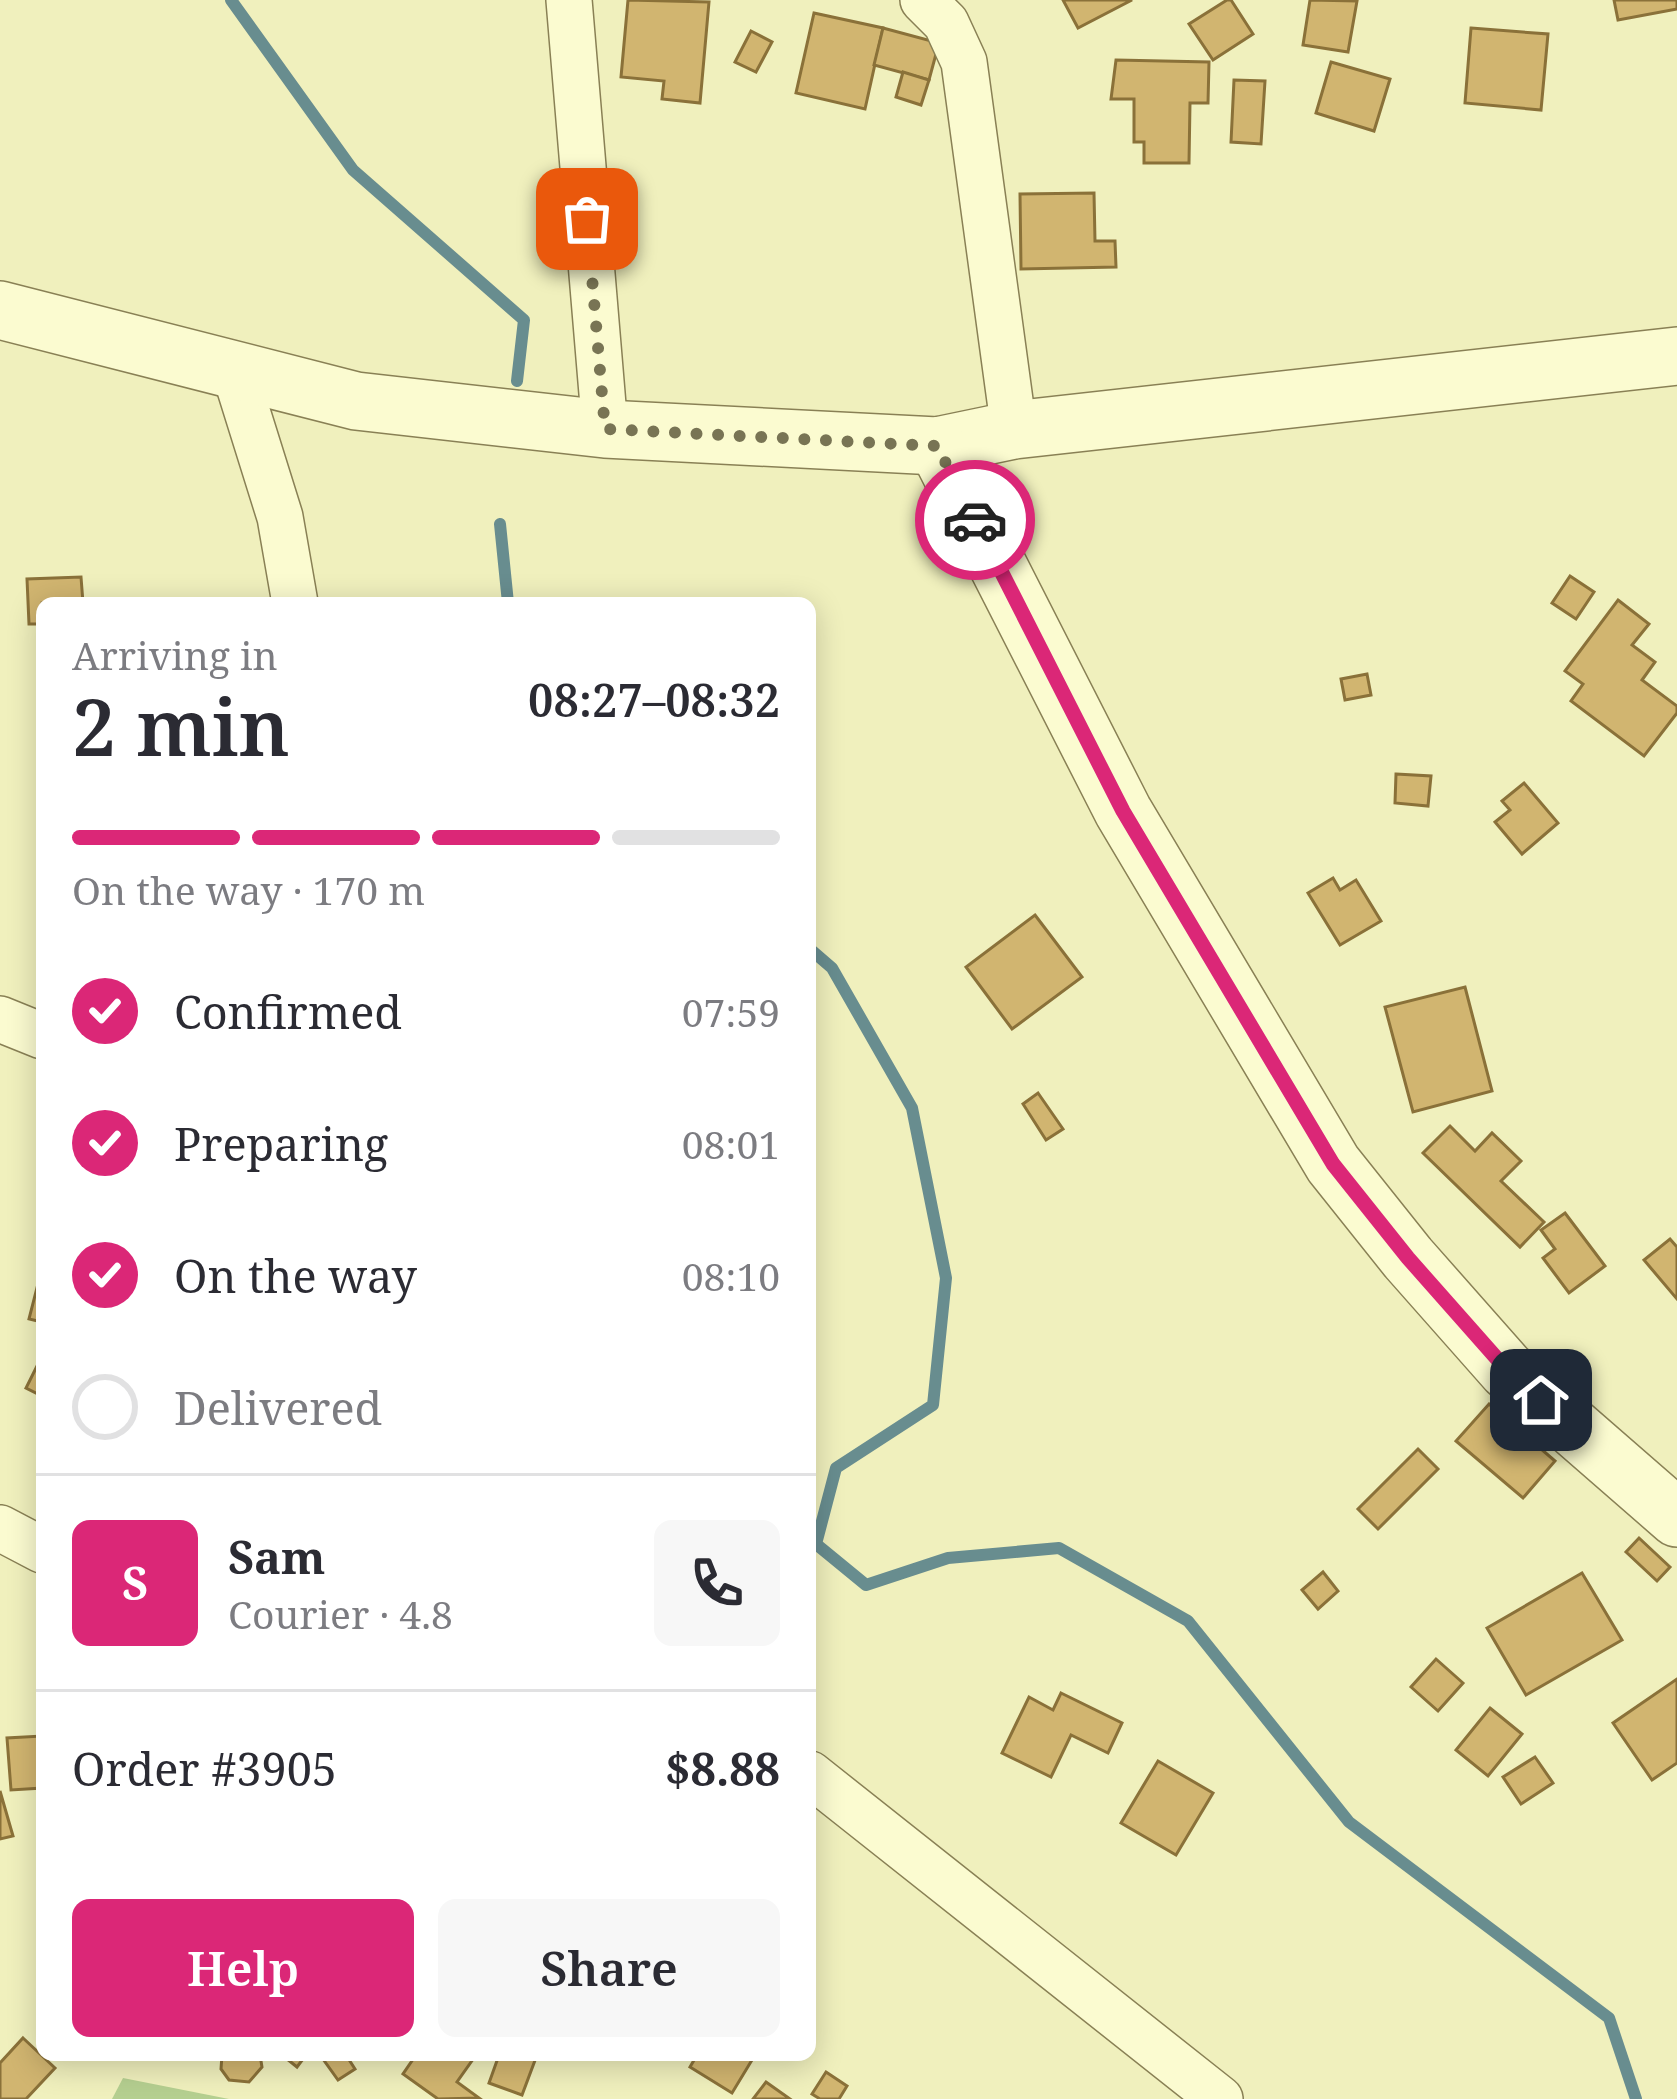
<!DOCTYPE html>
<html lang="en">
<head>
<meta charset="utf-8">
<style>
	:root { --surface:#fff; --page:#f7f7f7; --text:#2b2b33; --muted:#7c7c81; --line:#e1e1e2; --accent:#db2777 }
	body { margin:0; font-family:"Noto Serif",serif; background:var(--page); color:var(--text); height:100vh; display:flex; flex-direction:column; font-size:45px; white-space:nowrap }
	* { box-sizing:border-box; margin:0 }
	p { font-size:39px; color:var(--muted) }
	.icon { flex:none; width:66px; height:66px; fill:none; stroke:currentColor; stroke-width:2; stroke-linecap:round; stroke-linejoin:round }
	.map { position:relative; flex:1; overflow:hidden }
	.panel { position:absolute; left:36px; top:597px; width:780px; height:1464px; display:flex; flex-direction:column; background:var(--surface); border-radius:18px; box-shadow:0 6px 30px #0003 }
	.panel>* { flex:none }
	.pin { position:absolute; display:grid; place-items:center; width:102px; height:102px; color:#fff; margin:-51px; border-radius:24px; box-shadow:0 6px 18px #0006 }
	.courier { position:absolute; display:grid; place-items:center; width:120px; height:120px; margin:-60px; border:9px solid #db2777; border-radius:50%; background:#fff; color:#222; box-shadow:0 3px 15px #0007 }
	.overview em { font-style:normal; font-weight:600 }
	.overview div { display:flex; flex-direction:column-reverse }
	.overview { display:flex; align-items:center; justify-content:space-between; height:204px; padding:0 36px }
	h1 { font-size:78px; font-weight:600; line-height:90px }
	.bar { display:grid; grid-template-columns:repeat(4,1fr); gap:18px 12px; align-content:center; height:144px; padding:0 36px }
	.bar i { height:15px; border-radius:9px; background:var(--line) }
	.bar .active { background:var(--accent) }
	.bar p { grid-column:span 4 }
	.line { display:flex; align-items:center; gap:30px; padding:0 36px; border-top:3px solid var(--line) }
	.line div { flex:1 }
	.round { display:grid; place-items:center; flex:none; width:126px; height:126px; border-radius:18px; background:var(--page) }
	ol { padding:0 36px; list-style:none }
	li { display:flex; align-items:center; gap:36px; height:132px }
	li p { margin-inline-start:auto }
	li .icon { padding:12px; border-radius:50%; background:var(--accent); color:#fff; stroke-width:4 }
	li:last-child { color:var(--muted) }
	li i { width:66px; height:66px; border:6px solid var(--line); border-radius:50% }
	.button { display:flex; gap:24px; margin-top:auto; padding:24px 36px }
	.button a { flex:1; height:138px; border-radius:18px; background:var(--accent); color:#fff; font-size:48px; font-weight:600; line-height:138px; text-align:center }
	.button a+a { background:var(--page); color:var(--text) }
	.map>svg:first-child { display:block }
</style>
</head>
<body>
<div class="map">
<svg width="1677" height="2099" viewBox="0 0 1677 2099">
	<rect width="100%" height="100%" fill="#f0f0bd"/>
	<!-- green -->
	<polygon fill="#b5cf90" points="123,2078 229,2099 112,2099"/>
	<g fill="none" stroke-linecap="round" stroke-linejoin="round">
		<!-- stream -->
		<g stroke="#688d8f" stroke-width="12">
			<polyline points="231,0 353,170 524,320 517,381"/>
			<polyline points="500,524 508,603"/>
			<polyline points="810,949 832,968 912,1108 946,1278 933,1405 836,1468 816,1544 866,1585 948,1558 1059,1548 1188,1621 1349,1822 1609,2018 1636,2099"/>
		</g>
	</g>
	<!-- building -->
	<g fill="#d1b570" stroke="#8a7139" stroke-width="3">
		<polygon points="628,0 709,2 700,103 662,99 664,81 621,77"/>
		<polygon points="1063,0 1132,0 1078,28"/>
		<polygon points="1227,0 1231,0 1253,34 1213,60 1189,24"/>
		<polygon points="1310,0 1357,1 1348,52 1303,45"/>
		<polygon points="1614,0 1677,0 1677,9 1618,20"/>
		<polygon points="814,13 883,28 865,109 796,93"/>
		<polygon points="883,28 939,43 929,80 874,65"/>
		<polygon points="1471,28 1548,34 1541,110 1465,103"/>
		<polygon points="751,31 772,42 756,72 735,62"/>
		<polygon points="1116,60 1209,62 1208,103 1190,103 1189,163 1144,163 1144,142 1134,142 1134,99 1111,99"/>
		<polygon points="1331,62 1390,79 1374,131 1316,113"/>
		<polygon points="903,72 929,80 921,105 896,97"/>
		<polygon points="1234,80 1265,81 1261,144 1231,142"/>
		<polygon points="1094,193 1095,241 1115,241 1116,267 1021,269 1020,194"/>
		<polygon points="1570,576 1594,592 1576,619 1552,603"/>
		<polygon points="81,577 83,603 42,603 42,624 29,624 27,579"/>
		<polygon points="1618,600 1649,624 1632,645 1655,662 1642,680 1677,706 1677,713 1644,756 1571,701 1583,684 1565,671"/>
		<polygon points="1367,674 1371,695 1345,700 1341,679"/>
		<polygon points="1396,774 1431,776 1428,806 1395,803"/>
		<polygon points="1524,783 1558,823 1522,854 1495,822 1510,810 1502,801"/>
		<polygon points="1333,878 1340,890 1356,880 1381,921 1340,945 1308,893"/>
		<polygon points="1035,915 1082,977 1012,1029 966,967"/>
		<polygon points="1465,987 1492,1091 1413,1112 1385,1007"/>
		<polygon points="1038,1093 1063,1129 1046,1140 1023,1104"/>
		<polygon points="1450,1126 1475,1151 1492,1133 1521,1161 1501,1181 1544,1222 1520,1247 1423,1153"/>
		<polygon points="1565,1213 1605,1266 1569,1293 1543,1258 1555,1249 1541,1230"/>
		<polygon points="1670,1239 1677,1247 1677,1299 1644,1260"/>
		<polygon points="39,1280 42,1281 42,1322 29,1319"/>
		<polygon points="42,1356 42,1396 26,1388"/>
		<polygon points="1489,1404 1555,1461 1523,1498 1456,1441"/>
		<polygon points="1418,1449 1438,1469 1378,1529 1358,1509"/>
		<polygon points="1639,1538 1670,1567 1657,1581 1626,1552"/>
		<polygon points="1323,1572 1338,1591 1318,1609 1302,1590"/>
		<polygon points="1582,1573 1622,1640 1526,1695 1487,1628"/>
		<polygon points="1436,1659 1463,1683 1438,1711 1411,1687"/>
		<polygon points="1677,1679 1677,1763 1652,1780 1613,1723"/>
		<polygon points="1061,1693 1122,1723 1108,1753 1071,1735 1051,1777 1002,1753 1029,1697 1053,1710"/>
		<polygon points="1490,1708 1522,1734 1488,1776 1456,1750"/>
		<polygon points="42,1736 42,1788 11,1790 7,1738"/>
		<polygon points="1535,1757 1553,1783 1521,1804 1503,1777"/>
		<polygon points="1158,1761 1213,1793 1176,1855 1121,1823"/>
		<polygon points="0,1791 13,1836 0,1839"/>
		<polygon points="23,2038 55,2068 26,2099 0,2099 0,2063"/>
		<polygon points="260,2055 262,2067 249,2082 229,2080 221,2069 222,2055"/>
		<polygon points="282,2055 306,2055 297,2067"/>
		<polygon points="328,2055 346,2055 355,2069 338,2080 323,2059"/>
		<polygon points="416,2055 476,2055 457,2082 479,2098 438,2099 403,2074"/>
		<polygon points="499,2055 537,2055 522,2095 489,2083"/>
		<polygon points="697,2055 755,2055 732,2093 690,2067"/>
		<polygon points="826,2072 847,2086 839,2099 820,2099 812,2094"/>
		<polygon points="766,2082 790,2099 753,2099"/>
	</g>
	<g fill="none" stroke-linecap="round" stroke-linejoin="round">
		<!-- minor casing -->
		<g stroke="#898055" stroke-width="48">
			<g id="minor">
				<polyline points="569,0 605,429"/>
				<polyline points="923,0 946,23 964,62 1014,430"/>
				<polyline points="235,373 280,517 295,603"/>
				<polyline points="0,1019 42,1036"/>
				<polyline points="0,1528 42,1550"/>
				<polyline points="810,1774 1220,2099"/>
			</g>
		</g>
		<!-- tertiary casing -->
		<g stroke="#898055" stroke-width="60">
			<g id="tertiary">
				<polyline points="0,310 356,401 605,429 937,446 1014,430 1677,356"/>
				<polyline points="937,446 1123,811 1333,1164 1408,1258 1507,1370 1677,1518"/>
			</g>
		</g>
		<!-- minor -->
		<use href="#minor" stroke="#fbfbd0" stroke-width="45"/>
		<!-- tertiary -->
		<use href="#tertiary" stroke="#fbfbd0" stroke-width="57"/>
	</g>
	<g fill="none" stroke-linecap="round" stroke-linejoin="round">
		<!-- done -->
		<polyline stroke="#787454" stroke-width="12" stroke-dasharray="0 21.6" points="587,219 605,429 937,446 975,520"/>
		<!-- route -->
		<polyline stroke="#db2777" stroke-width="15" points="975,520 1123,811 1333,1164 1408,1258 1507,1370 1541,1400"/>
	</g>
</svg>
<div class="pin" style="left:587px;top:219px;background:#ea580c"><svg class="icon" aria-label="bag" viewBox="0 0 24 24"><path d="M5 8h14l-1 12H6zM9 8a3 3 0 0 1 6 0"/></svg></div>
<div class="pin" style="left:1541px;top:1400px;background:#1f2937"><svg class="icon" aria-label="home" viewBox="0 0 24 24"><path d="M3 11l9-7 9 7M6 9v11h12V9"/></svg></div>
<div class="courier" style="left:975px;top:520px"><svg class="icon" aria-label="car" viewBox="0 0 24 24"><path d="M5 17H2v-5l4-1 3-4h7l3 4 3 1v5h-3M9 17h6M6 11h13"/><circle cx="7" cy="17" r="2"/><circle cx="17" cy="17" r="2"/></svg></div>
<section class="panel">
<div class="overview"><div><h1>2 min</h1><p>Arriving in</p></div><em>08:27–08:32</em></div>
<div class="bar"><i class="active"></i><i class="active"></i><i class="active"></i><i></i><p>On the way · 170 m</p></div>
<ol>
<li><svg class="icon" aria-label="check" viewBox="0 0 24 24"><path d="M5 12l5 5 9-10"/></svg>Confirmed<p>07:59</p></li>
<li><svg class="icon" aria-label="check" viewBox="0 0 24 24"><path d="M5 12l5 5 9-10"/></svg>Preparing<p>08:01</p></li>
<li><svg class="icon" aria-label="check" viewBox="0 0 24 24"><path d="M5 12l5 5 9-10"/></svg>On the way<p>08:10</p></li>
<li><i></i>Delivered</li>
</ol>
<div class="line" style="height:216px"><b class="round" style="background:var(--accent);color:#fff">S</b><div><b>Sam</b><p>Courier · 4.8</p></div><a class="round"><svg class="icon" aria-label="phone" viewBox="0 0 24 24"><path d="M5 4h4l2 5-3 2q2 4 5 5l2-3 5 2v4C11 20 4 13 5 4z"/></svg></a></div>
<div class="line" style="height:156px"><div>Order #3905</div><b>$8.88</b></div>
<div class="button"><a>Help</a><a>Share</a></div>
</section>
</div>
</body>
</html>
